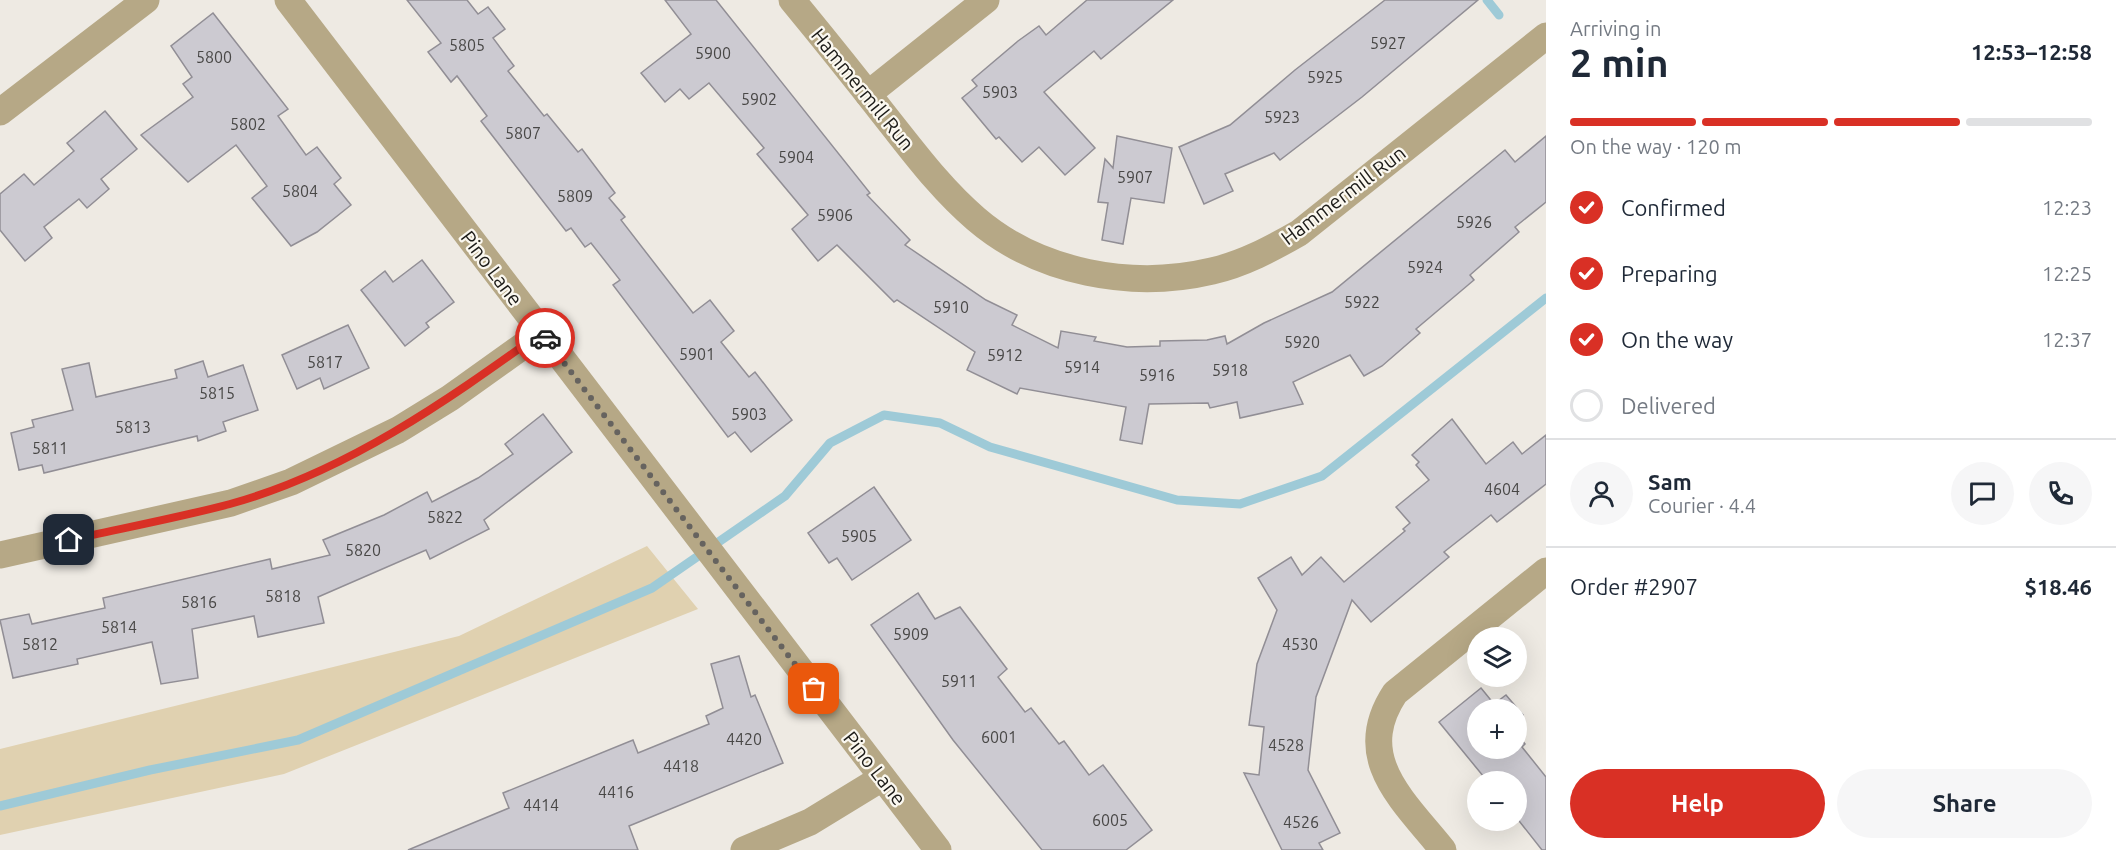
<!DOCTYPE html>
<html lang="en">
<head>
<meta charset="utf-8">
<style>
	:root { --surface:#fff; --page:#f6f6f7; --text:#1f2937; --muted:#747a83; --line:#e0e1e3; --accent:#d93025 }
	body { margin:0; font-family:Ubuntu,sans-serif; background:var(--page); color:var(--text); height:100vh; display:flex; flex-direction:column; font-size:22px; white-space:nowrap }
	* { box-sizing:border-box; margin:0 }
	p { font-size:20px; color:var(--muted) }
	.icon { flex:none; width:33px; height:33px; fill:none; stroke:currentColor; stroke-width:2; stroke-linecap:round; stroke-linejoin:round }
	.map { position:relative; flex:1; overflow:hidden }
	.details { display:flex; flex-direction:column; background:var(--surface); width:570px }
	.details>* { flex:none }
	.fabs { position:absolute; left:1467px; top:627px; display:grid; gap:12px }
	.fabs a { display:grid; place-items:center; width:60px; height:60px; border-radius:50%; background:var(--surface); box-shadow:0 6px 24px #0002; font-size:30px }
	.pin { position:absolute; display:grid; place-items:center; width:51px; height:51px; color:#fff; margin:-26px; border-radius:12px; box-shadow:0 3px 9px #0006 }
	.courier { position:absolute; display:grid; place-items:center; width:60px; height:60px; margin:-30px; border:4px solid #d93025; border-radius:50%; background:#fff; color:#222; box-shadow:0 2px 8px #0007 }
	.head em { font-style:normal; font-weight:600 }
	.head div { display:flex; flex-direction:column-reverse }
	.head { display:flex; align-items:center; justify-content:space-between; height:102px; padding:0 24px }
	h1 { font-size:39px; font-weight:600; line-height:45px }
	.bar { display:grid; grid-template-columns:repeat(4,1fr); gap:9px 6px; align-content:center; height:72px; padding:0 24px }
	.bar i { height:8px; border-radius:4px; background:var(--line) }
	.bar .selected { background:var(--accent) }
	.bar p { grid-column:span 4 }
	.line { display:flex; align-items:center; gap:15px; padding:0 24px; border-top:2px solid var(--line) }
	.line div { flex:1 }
	.round { display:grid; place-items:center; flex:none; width:63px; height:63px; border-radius:32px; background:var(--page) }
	ol { padding:0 24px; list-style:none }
	li { display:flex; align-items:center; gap:18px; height:66px }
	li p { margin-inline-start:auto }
	li .icon { padding:6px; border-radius:50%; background:var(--accent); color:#fff; stroke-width:4 }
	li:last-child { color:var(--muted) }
	li i { width:33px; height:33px; border:3px solid var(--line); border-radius:50% }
	.button { display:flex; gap:12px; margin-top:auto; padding:12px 24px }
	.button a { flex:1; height:69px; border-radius:36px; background:var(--accent); color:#fff; font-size:24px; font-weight:600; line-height:69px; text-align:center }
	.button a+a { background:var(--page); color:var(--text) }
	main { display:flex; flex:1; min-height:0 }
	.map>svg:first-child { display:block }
</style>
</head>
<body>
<main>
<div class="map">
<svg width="1546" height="850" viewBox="0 0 1546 850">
	<rect width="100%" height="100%" fill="#eeeae3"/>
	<!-- green -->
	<polygon fill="#e0d1b0" points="647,546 698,609 284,774 0,835 0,749 459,636"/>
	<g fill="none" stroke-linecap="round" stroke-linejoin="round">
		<!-- stream -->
		<g stroke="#9ecad7" stroke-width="9">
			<polyline points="1487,0 1499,15"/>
			<polyline points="0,806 150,770 298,740 652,588 785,496 830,443 884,415 940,423 990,447 1177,500 1240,504 1322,476 1546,298"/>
		</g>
	</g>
	<!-- building -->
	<g fill="#cccad1" stroke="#918e95" stroke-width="1.5">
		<polygon points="407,0 467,0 478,14 488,7 505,29 493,38 514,66 508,71 544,116 547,114 578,152 582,149 615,193 609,198 625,217 621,220 693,313 710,300 734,331 721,342 749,377 755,372 792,420 751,452 735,432 728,437 613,285 620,280 591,243 585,247 571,228 566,231 481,121 487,116 457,76 451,82 428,52 441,43"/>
		<polygon points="665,0 716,0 870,193 867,195 910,240 905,245 986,300 1017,315 1012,325 1058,348 1061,331 1096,337 1094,341 1127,347 1160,346 1160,341 1207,340 1225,336 1227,344 1264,323 1332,292 1505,150 1515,162 1546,136 1546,202 1515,227 1519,232 1470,275 1474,280 1416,329 1420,333 1382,366 1364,376 1350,355 1293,382 1303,404 1240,418 1237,402 1210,408 1208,403 1149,404 1142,444 1120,440 1126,407 1020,388 1017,394 967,370 975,352 897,300 894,302 837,245 818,261 792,229 808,215 757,154 764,148 709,83 689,99 680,89 665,102 641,73 691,34"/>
		<polygon points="1087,0 1173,0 1101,59 1094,51 1044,92 1095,148 1065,175 1039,147 1022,162 999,137 996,139 962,98 977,86 972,80 1018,41 1039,26 1046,35"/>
		<polygon points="1385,0 1478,0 1362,97 1280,160 1274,153 1225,174 1233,191 1204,204 1179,147 1230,125 1295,70"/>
		<polygon points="213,13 288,109 278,116 306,155 317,147 341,178 334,184 351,205 317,232 291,246 252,198 267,186 236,145 188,182 141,135 193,97 183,84 192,77 171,46"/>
		<polygon points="105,111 137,149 101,179 109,189 87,208 79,199 44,227 52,238 25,261 0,230 0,194 24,174 34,185 74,151 67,143"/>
		<polygon points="1117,136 1172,148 1164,203 1131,198 1123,244 1102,240 1108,203 1098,202 1105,159 1113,168"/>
		<polygon points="422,260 454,302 426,323 429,327 405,346 361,290 385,271 393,282"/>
		<polygon points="348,325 369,368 324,389 320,378 297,389 282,355"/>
		<polygon points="203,361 208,377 243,365 258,410 223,422 226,431 198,441 197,436 44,473 42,465 19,470 11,433 34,427 32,420 73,410 62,369 89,363 96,397 177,378 175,370"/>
		<polygon points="543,414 572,452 484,520 489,529 430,559 426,550 318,597 324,623 258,637 254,616 192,629 198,678 161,684 152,642 77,659 78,664 13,678 0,620 29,614 32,624 105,608 103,598 270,559 272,569 330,555 323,540 384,515 427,492 432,502 478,478 513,454 505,444"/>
		<polygon points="1452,419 1486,464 1513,442 1522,454 1546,435 1546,484 1497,522 1491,515 1444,552 1449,557 1371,622 1352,600 1316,697 1308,770 1340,833 1319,843 1323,850 1282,850 1244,773 1259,775 1264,727 1249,725 1257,664 1277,610 1258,578 1291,557 1302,575 1321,557 1344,582 1405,531 1403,529 1410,523 1396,507 1429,480 1416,465 1419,462 1412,455"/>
		<polygon points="874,487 911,540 852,580 837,558 829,563 808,533"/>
		<polygon points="918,593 935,619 960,607 1007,669 998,677 1025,712 1031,708 1059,744 1064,741 1089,775 1103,765 1152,830 1126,850 1042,850 953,740 871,625"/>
		<polygon points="739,656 751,697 755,695 783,763 629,826 638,850 408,850 509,808 503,793 633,740 638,753 709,724 706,716 723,708 711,664"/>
		<polygon points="1481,688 1494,704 1506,695 1523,715 1516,721 1516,710 1478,710 1478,748 1516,748 1516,733 1525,744 1522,747 1546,777 1546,850 1542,850 1516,817 1516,782 1488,782 1439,722"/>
	</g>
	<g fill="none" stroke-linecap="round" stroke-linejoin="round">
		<!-- street -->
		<g stroke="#b6a886" stroke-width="27">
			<polyline points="288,0 938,850"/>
			<path d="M 792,0 C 825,40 857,80 889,121 C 916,155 942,190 976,219 C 1039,273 1132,290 1212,271 C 1243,264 1271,249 1299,233 L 1546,36"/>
			<polyline points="868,94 986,0"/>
			<polyline points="0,112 146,0"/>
			<polyline points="0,555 231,503 291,482 398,430 450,398 541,333"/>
			<polyline points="744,850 810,822 882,778"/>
			<path d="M 1443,850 C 1403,800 1352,758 1395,693 L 1546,571"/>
		</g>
	</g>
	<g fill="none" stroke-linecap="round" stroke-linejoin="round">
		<!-- done -->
		<polyline stroke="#66635f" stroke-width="6" stroke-dasharray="0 10.8" points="545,338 814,689"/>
		<!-- route -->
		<path stroke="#d93025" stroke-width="8" d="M 69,540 C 123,528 177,518 230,504 C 346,472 445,402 541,333 L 545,338"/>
	</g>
	<g text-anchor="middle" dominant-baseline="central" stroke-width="4.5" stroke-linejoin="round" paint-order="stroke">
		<!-- number labels -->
		<g font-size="16" fill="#484746">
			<text x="1388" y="43">5927</text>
			<text x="467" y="45">5805</text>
			<text x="713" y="53">5900</text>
			<text x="214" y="57">5800</text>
			<text x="1325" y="77">5925</text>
			<text x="1000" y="92">5903</text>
			<text x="759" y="99">5902</text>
			<text x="1282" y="117">5923</text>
			<text x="248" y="124">5802</text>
			<text x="523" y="133">5807</text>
			<text x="796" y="157">5904</text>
			<text x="1135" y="177">5907</text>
			<text x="300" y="191">5804</text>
			<text x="575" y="196">5809</text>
			<text x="835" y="215">5906</text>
			<text x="1474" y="222">5926</text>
			<text x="1425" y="267">5924</text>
			<text x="1362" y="302">5922</text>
			<text x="951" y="307">5910</text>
			<text x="1302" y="342">5920</text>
			<text x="697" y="354">5901</text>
			<text x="1005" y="355">5912</text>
			<text x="325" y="362">5817</text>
			<text x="1082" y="367">5914</text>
			<text x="1230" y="370">5918</text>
			<text x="1157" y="375">5916</text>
			<text x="217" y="393">5815</text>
			<text x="749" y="414">5903</text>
			<text x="133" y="427">5813</text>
			<text x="50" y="448">5811</text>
			<text x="1502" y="489">4604</text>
			<text x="445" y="517">5822</text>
			<text x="859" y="536">5905</text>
			<text x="363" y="550">5820</text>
			<text x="283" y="596">5818</text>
			<text x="199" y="602">5816</text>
			<text x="119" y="627">5814</text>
			<text x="911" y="634">5909</text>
			<text x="40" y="644">5812</text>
			<text x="1300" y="644">4530</text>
			<text x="959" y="681">5911</text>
			<text x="999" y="737">6001</text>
			<text x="744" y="739">4420</text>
			<text x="1286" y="745">4528</text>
			<text x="681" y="766">4418</text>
			<text x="616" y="792">4416</text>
			<text x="541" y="805">4414</text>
			<text x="1110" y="820">6005</text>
			<text x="1301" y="822">4526</text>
		</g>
		<!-- street labels -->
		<g font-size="20" fill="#1c1b18" stroke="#fbf8f0">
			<text transform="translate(863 89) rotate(51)">Hammermill Run</text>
			<text transform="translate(1343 195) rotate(-37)">Hammermill Run</text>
			<text transform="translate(492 268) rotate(53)">Pino Lane</text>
			<text transform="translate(875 768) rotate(52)">Pino Lane</text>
		</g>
	</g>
</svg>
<div class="fabs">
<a><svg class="icon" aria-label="layers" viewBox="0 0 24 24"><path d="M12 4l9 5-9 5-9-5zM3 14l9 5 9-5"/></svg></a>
<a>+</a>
<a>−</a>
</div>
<div class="pin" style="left:814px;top:689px;background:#ea580c"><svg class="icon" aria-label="bag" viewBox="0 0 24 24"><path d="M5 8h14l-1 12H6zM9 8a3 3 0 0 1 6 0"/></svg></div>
<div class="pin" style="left:69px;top:540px;background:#1f2937"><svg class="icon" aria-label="home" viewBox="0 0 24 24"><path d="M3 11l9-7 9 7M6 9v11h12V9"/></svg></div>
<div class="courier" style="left:545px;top:338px"><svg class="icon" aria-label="car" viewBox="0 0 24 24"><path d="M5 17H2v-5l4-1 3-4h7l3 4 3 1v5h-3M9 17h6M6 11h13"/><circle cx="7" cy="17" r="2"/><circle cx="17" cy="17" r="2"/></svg></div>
</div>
<section class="details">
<div class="head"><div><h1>2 min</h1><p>Arriving in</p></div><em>12:53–12:58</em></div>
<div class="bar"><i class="selected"></i><i class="selected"></i><i class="selected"></i><i></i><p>On the way · 120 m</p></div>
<ol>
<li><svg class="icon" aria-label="check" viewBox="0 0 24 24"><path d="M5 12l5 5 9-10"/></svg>Confirmed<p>12:23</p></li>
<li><svg class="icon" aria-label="check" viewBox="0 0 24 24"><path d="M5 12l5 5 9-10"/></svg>Preparing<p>12:25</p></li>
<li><svg class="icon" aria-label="check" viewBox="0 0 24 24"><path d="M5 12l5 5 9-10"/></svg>On the way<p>12:37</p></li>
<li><i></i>Delivered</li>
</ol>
<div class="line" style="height:108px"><a class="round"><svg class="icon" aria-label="person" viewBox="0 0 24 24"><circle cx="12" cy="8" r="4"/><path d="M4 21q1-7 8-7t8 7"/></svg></a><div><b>Sam</b><p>Courier · 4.4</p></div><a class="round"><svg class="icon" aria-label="chat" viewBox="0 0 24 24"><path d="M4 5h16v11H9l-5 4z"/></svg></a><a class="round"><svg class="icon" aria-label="phone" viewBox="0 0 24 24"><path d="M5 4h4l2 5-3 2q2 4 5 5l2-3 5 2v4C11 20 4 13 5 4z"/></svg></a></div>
<div class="line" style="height:78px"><div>Order #2907</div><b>$18.46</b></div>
<div class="button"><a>Help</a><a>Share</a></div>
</section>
</main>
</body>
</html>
